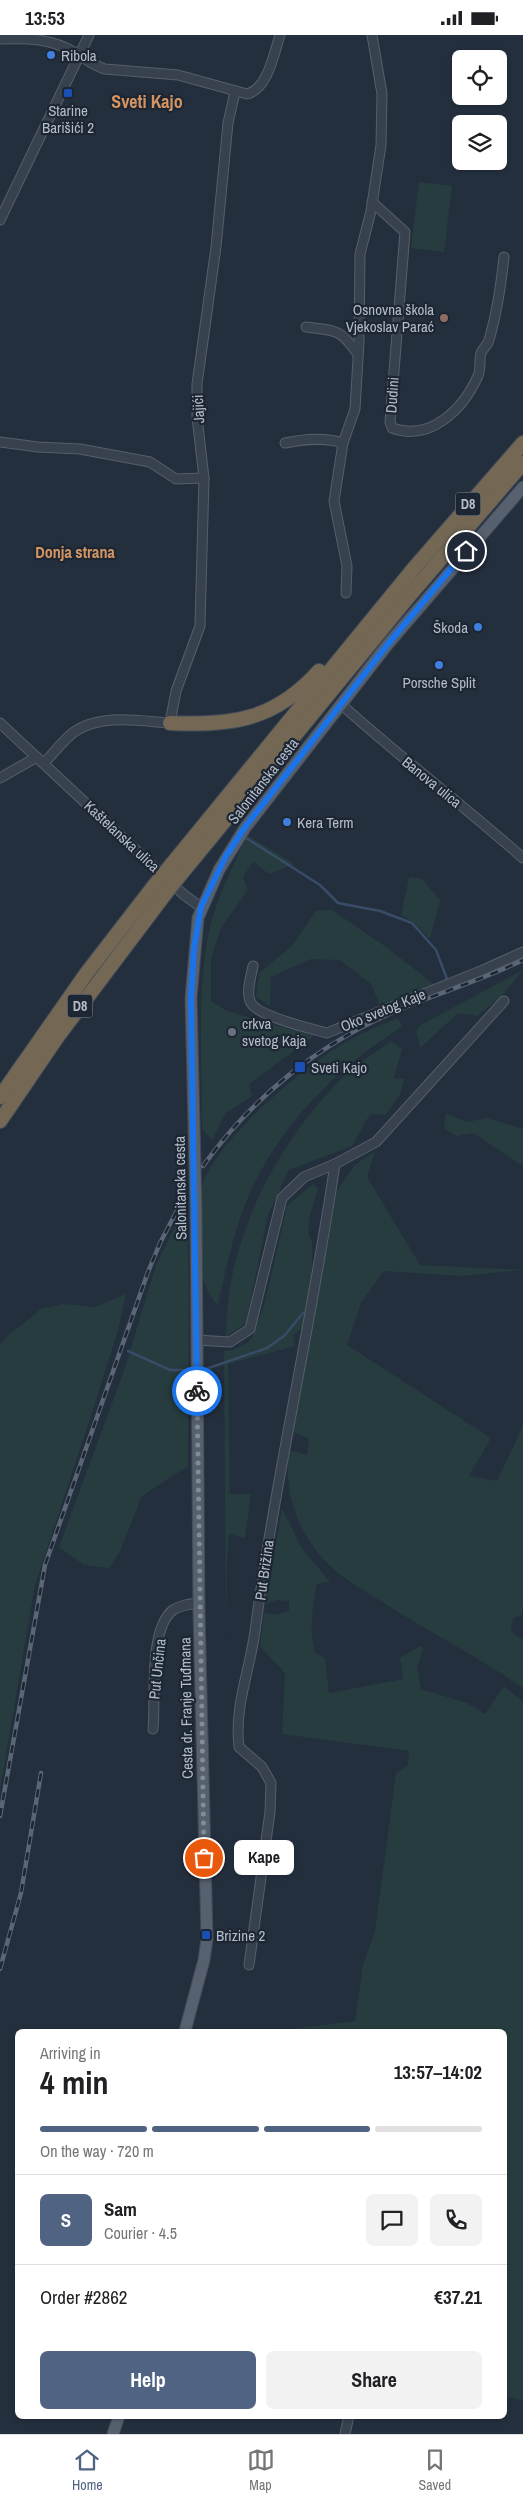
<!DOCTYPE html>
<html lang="en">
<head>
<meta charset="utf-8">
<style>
	:root { --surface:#fff; --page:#f2f2f2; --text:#202124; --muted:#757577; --line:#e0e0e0; --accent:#506383 }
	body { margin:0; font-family:"Archivo Narrow",sans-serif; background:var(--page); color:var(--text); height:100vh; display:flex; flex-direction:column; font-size:19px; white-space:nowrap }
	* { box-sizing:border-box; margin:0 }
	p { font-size:16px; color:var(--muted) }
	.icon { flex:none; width:28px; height:28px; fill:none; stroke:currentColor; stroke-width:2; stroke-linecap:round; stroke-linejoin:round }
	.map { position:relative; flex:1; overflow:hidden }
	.side { position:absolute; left:15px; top:1994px; width:492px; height:390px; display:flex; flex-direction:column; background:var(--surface); border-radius:8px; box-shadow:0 1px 4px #0004 }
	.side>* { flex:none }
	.fabs { position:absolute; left:452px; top:15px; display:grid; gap:10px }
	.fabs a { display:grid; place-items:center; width:55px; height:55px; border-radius:8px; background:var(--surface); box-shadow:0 1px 4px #0004; font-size:25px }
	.pin { position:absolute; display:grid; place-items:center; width:42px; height:42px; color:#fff; margin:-21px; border:2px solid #fff; border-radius:50%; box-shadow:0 1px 5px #0007 }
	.courier { position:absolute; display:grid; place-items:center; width:50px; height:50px; margin:-25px; border:4px solid #1a73e8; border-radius:50%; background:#fff; color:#222; box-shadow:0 1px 6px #0007 }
	.bubble { position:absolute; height:35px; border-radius:8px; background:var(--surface); box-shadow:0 1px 4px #0004; font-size:16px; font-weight:700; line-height:35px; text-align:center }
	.head em { font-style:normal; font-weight:700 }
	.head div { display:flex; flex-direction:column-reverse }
	.head { display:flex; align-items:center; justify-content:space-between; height:85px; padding:0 25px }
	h1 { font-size:32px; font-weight:700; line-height:38px }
	.bar { display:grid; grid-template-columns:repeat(4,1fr); gap:8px 5px; align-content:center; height:60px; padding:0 25px }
	.bar i { height:6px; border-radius:4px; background:var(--line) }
	.bar .on { background:var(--accent) }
	.bar p { grid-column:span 4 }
	.line { display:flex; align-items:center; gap:12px; padding:0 25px; border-top:1px solid var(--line) }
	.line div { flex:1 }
	.round { display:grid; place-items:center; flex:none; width:52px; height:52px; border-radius:8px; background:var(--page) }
	.action { display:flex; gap:10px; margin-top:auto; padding:10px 25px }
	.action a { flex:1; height:58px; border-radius:8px; background:var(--accent); color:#fff; font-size:20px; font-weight:700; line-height:58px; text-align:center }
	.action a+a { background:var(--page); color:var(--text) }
	.status { display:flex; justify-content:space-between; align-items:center; height:35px; padding:0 25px; background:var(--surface); direction:ltr }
	.status svg { height:14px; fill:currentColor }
	.dock { display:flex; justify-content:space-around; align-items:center; height:70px; border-top:1px solid var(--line); background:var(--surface); font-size:14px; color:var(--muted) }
	.dock a { display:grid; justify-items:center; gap:2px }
	.dock .on { color:var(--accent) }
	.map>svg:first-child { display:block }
</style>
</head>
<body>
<div class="status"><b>13:53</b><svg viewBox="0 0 49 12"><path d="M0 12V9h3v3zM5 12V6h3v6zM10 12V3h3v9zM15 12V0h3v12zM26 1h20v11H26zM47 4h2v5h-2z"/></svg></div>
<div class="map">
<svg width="523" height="2399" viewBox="0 0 523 2399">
	<rect width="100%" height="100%" fill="#242f3e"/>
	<!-- green -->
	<g fill="#263c3f">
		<polygon points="419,147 452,151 444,217 411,213"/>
		<path d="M 247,800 L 294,829 L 269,839 L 253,827 L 243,842 L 248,855 L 221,893 L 211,924 L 211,966 L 227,976 L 314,1001 L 249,1049 L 252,1061 L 226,1078 L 212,1105 L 202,1094 C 202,1032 197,968 207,907 C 213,869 232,834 247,800 Z"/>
		<polygon points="409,842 422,844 440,865 430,904 412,886 401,880"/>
		<polygon points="332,875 386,912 435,950 381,973 371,949 340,925 311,924 271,942 270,971 256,962 259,938 292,911 316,876"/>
		<polygon points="523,935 502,961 477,981 458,978 420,1013 416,995 421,990"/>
		<path d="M 397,983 L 403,991 C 332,1036 271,1098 242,1178 C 231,1208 225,1239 218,1270 C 200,1252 200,1227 200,1203 C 200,1188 197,1168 201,1154 C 213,1108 297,1038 336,1013 C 355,1001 376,992 397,983 Z"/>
		<path d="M 391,1006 L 402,1014 L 394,1043 L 404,1044 L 400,1059 L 386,1080 L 370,1079 L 352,1111 L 289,1135 L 268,1180 L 246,1288 L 226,1302 C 226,1205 275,1111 342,1043 C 356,1029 375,1018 391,1006 Z"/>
		<polygon points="446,1078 467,1087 487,1083 523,1094 523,1131 473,1098 457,1101 444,1094"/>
		<path d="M 375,1116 L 367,1142 L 420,1230 L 523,1235 L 462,1241 L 384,1236 L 361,1268 L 347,1310 L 491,1403 L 469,1441 L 497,1446 L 523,1391 L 523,1572 L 522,1580 L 513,1583 L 511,1597 L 523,1605 L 523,1653 C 477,1621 427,1596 379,1565 C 360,1553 339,1541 324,1525 C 296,1494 284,1456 289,1415 L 307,1420 L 309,1404 L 293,1397 L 337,1155 L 355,1130 Z"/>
		<path d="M 313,1149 L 318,1154 C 314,1168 303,1195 312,1207 L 312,1245 L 304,1292 L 293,1300 L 295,1311 L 228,1329 L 230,1459 L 251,1459 L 245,1503 L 229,1499 L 227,1527 L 226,1603 L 224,1316 L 233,1315 L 247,1308 L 253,1301 L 265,1267 L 287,1171 Z"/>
		<polygon points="187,1167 189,1256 188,1431 142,1461 120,1516 109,1533 84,1530 59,1512 125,1333 156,1230"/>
		<polygon points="126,1259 118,1295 90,1384 35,1550 0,1755 0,1310 5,1303 41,1274 62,1269 95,1272"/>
		<path d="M 282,1473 L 301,1512 L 330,1547 L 317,1549 C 312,1573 309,1594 315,1618 L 325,1623 L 329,1658 L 403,1644 L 400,1623 L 420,1611 L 423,1614 L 417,1633 L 421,1654 L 467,1668 L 485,1679 L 504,1651 L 523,1667 L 523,2365 L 505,2362 L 505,1996 L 276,1996 L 355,1986 L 363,1930 L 375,1896 L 396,1738 L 408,1730 L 409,1716 L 282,1699 L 285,1638 L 260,1612 L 264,1578 L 276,1580 L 289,1576 L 289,1566 L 276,1565 L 265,1570 Z"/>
	</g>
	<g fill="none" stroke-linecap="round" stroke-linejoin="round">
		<!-- stream -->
		<g stroke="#394c67" stroke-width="2.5">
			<polyline points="246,803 320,850 338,868 380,876 412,888 436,915 447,944"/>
			<polyline points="128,1316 170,1335 194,1335"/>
			<polyline points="200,1336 267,1313 284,1301 303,1278"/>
		</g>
		<!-- minor casing -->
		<g stroke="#565f6c" stroke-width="11">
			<g id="minor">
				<path d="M 0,4 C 26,3 50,3 74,17 C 85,23 92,30 105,34 L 178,40 L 247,59 C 268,54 274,18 280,0"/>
				<path d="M 372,167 L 405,197 L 390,387 L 392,393 C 431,407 463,374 478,341 C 481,334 479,325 481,318 C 483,313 488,310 489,305 C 497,278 501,250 504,222"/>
				<polyline points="0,185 89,0"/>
				<path d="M 306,292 C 337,296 339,293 358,319"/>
				<polyline points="0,407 38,412 80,414 150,427 176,444 204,443"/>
				<path d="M 285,408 C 305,404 324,402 343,408"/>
				<polyline points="346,558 347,531 334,466 343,408 355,374 359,307 360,219 371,176 381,110 382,59 372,0"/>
				<path d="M 342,670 C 401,723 464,771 523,823"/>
				<polyline points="0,688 184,860 201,872"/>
				<path d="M 44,728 C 54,718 63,705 74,697 C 101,678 140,686 170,688 L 176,656 L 200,591 L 204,443 L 197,382 L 197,349 L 216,212 L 228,88 L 235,57"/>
				<polyline points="0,743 37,722"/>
				<path d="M 253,931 C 251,942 246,956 250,966 C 255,981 312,994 327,998 L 483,935 L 523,917"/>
				<polyline points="196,1305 230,1307 250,1294 282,1163 304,1142 335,1129 376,1107 504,966"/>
				<path d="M 153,1694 C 156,1666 148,1594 173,1575 C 181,1570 189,1569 199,1568"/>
				<path d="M 249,1930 L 270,1777 L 271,1748 L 262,1732 L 239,1712 C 234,1671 250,1635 255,1596 C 276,1440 312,1286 335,1129"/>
				<polyline points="345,2399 349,2381"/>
			</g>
		</g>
		<!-- major casing -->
		<g stroke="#414a57" stroke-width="13">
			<g id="major">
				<polyline points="185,1996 204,1925 207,1904 199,1576 196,1175 191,963 198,883 219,835 245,793 388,609 523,452"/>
				<polyline points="113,2399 119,2381"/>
			</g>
		</g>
		<!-- highway casing -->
		<g stroke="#434c59" stroke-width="16">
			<g id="highway">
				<path d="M 170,688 C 232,691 275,685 319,636"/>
				<polyline points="172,829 415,532 523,408"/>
				<polyline points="181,839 409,561 523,428"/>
				<polyline points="0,1062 86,939 154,851"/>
				<polyline points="0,1086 58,1001 165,859"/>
			</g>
		</g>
		<!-- minor -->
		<use href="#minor" stroke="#38414e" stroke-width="9"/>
		<!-- major -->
		<use href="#major" stroke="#56606e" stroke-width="11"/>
		<!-- highway -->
		<use href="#highway" stroke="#746855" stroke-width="14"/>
		<!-- rail casing -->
		<g stroke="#5a6575" stroke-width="4.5">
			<g id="rail">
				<path d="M 203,1131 C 252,1063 318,1009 396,976 C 438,958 482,945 523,925"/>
				<polyline points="0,1781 45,1530 148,1237 160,1208 184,1162"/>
				<polyline points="0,1934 21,1858 41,1738"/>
			</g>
		</g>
		<!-- rail -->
		<use href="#rail" stroke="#1d2633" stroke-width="2.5" stroke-dasharray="8" stroke-linecap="butt"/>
		<!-- highway-bridge casing -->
		<g stroke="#434c59" stroke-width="16" stroke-linecap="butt">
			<g id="highway-bridge">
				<polyline points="154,851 172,829"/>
				<polyline points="165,859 181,839"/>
			</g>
		</g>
		<!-- highway-bridge -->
		<use href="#highway-bridge" stroke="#746855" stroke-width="14"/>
	</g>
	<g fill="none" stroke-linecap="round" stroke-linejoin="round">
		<!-- done -->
		<polyline stroke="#828b98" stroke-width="5" stroke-dasharray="0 9" points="197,1356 204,1823"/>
		<!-- route -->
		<polyline stroke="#1a73e8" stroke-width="6" points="197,1356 191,963 194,913 201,872 226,821 245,792 388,609 466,516"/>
	</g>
	<!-- markers -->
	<g fill="#3f7fe0" stroke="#1d2633" stroke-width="2">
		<circle cx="51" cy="20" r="5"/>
		<circle cx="478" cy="592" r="5"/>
		<circle cx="439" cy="630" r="5"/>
		<circle cx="287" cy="787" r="5"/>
	</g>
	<g fill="#1a4fb4" stroke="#1d2633" stroke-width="2">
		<rect x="63" y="53" width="10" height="10" rx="2.5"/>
		<rect x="294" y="1026" width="12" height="12" rx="2.5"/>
		<rect x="201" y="1895" width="10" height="10" rx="2.5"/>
	</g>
	<circle fill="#8d6e63" stroke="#1d2633" stroke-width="2" cx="444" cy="283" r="5"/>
	<circle fill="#6b7280" stroke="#1d2633" stroke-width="2" cx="232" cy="997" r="5"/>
	<g text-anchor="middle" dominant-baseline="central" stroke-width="4.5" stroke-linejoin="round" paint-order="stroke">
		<!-- shield labels -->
		<g fill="#1d2633" stroke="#878f9c" stroke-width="1">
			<rect x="455.5" y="457.5" width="25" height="23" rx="4"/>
			<rect x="67.5" y="959.5" width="25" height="23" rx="4"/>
		</g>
		<g font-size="14" font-weight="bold" fill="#b4bcc9">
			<text x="468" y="469">D8</text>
			<text x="80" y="971">D8</text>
		</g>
		<!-- poi labels -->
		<g font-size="15" fill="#b4bcc9" stroke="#1d2633" text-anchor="start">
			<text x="61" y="20">Ribola</text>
			<text x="68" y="75" text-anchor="middle">Starine<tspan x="68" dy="17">Barišići 2</tspan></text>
			<text x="434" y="274" text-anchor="end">Osnovna škola<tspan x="434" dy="17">Vjekoslav Parać</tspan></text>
			<text x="468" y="592" text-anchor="end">Škoda</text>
			<text x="439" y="647" text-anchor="middle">Porsche Split</text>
			<text x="297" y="787">Kera Term</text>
			<text x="242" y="988">crkva<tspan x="242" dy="17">svetog Kaja</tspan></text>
			<text x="311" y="1032">Sveti Kajo</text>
			<text x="216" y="1900">Brizine 2</text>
		</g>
		<!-- street labels -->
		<g font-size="15" fill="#b4bcc9" stroke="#1d2633">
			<text transform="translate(392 360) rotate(-86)">Dudini</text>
			<text transform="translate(198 374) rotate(-93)">Jajići</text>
			<text transform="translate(263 746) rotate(-52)">Salonitanska cesta</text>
			<text transform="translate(432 747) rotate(39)">Banova ulica</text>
			<text transform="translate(122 801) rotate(43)">Kaštelanska ulica</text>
			<text transform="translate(383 975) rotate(-22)">Oko svetog Kaje</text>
			<text transform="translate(180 1153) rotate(-91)">Salonitanska cesta</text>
			<text transform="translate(264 1535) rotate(-82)">Put Brižina</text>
			<text transform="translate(157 1634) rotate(-84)">Put Unčina</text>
			<text transform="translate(186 1673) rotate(-91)">Cesta dr. Franje Tuđmana</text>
		</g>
		<!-- neighbourhood labels -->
		<g font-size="16" font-weight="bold" fill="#d59563" stroke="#1d2633">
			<text x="75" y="517">Donja strana</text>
		</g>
		<!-- quarter labels -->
		<g font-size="18" font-weight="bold" fill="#d59563" stroke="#1d2633">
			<text x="147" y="66">Sveti Kajo</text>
		</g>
	</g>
</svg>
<div class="fabs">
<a><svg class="icon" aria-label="locate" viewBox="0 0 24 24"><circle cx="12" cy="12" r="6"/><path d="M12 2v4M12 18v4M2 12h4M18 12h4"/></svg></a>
<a><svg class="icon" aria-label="layers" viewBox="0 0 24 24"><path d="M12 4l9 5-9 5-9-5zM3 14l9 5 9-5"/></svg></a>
</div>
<div class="pin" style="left:204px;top:1823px;background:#ea580c"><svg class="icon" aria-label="bag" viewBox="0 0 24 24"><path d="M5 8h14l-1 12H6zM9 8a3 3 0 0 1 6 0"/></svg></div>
<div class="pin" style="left:466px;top:516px;background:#1f2937"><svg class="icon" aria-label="home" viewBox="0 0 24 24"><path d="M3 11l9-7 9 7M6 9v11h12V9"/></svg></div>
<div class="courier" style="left:197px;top:1356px"><svg class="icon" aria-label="bike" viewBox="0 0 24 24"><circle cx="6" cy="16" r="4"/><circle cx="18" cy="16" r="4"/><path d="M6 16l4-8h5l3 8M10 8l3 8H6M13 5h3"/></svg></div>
<div class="bubble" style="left:234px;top:1805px;width:60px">Kape</div>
<section class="side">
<div class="head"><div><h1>4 min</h1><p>Arriving in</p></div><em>13:57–14:02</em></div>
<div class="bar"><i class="on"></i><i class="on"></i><i class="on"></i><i></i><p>On the way · 720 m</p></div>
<div class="line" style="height:90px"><b class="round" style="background:var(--accent);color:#fff">S</b><div><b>Sam</b><p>Courier · 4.5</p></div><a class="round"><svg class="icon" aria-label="chat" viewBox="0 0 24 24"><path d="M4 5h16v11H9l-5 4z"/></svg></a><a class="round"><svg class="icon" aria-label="phone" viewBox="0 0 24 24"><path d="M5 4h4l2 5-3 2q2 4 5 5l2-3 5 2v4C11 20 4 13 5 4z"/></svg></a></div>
<div class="line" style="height:65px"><div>Order #2862</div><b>€37.21</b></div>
<div class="action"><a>Help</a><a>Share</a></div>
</section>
</div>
<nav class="dock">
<a class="on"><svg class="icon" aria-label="home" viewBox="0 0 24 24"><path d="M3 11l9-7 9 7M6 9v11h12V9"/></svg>Home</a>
<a><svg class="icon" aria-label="map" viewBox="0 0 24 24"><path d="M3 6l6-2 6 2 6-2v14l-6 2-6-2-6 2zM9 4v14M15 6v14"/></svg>Map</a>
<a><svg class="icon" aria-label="saved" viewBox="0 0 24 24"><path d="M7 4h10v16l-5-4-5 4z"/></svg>Saved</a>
</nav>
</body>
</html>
